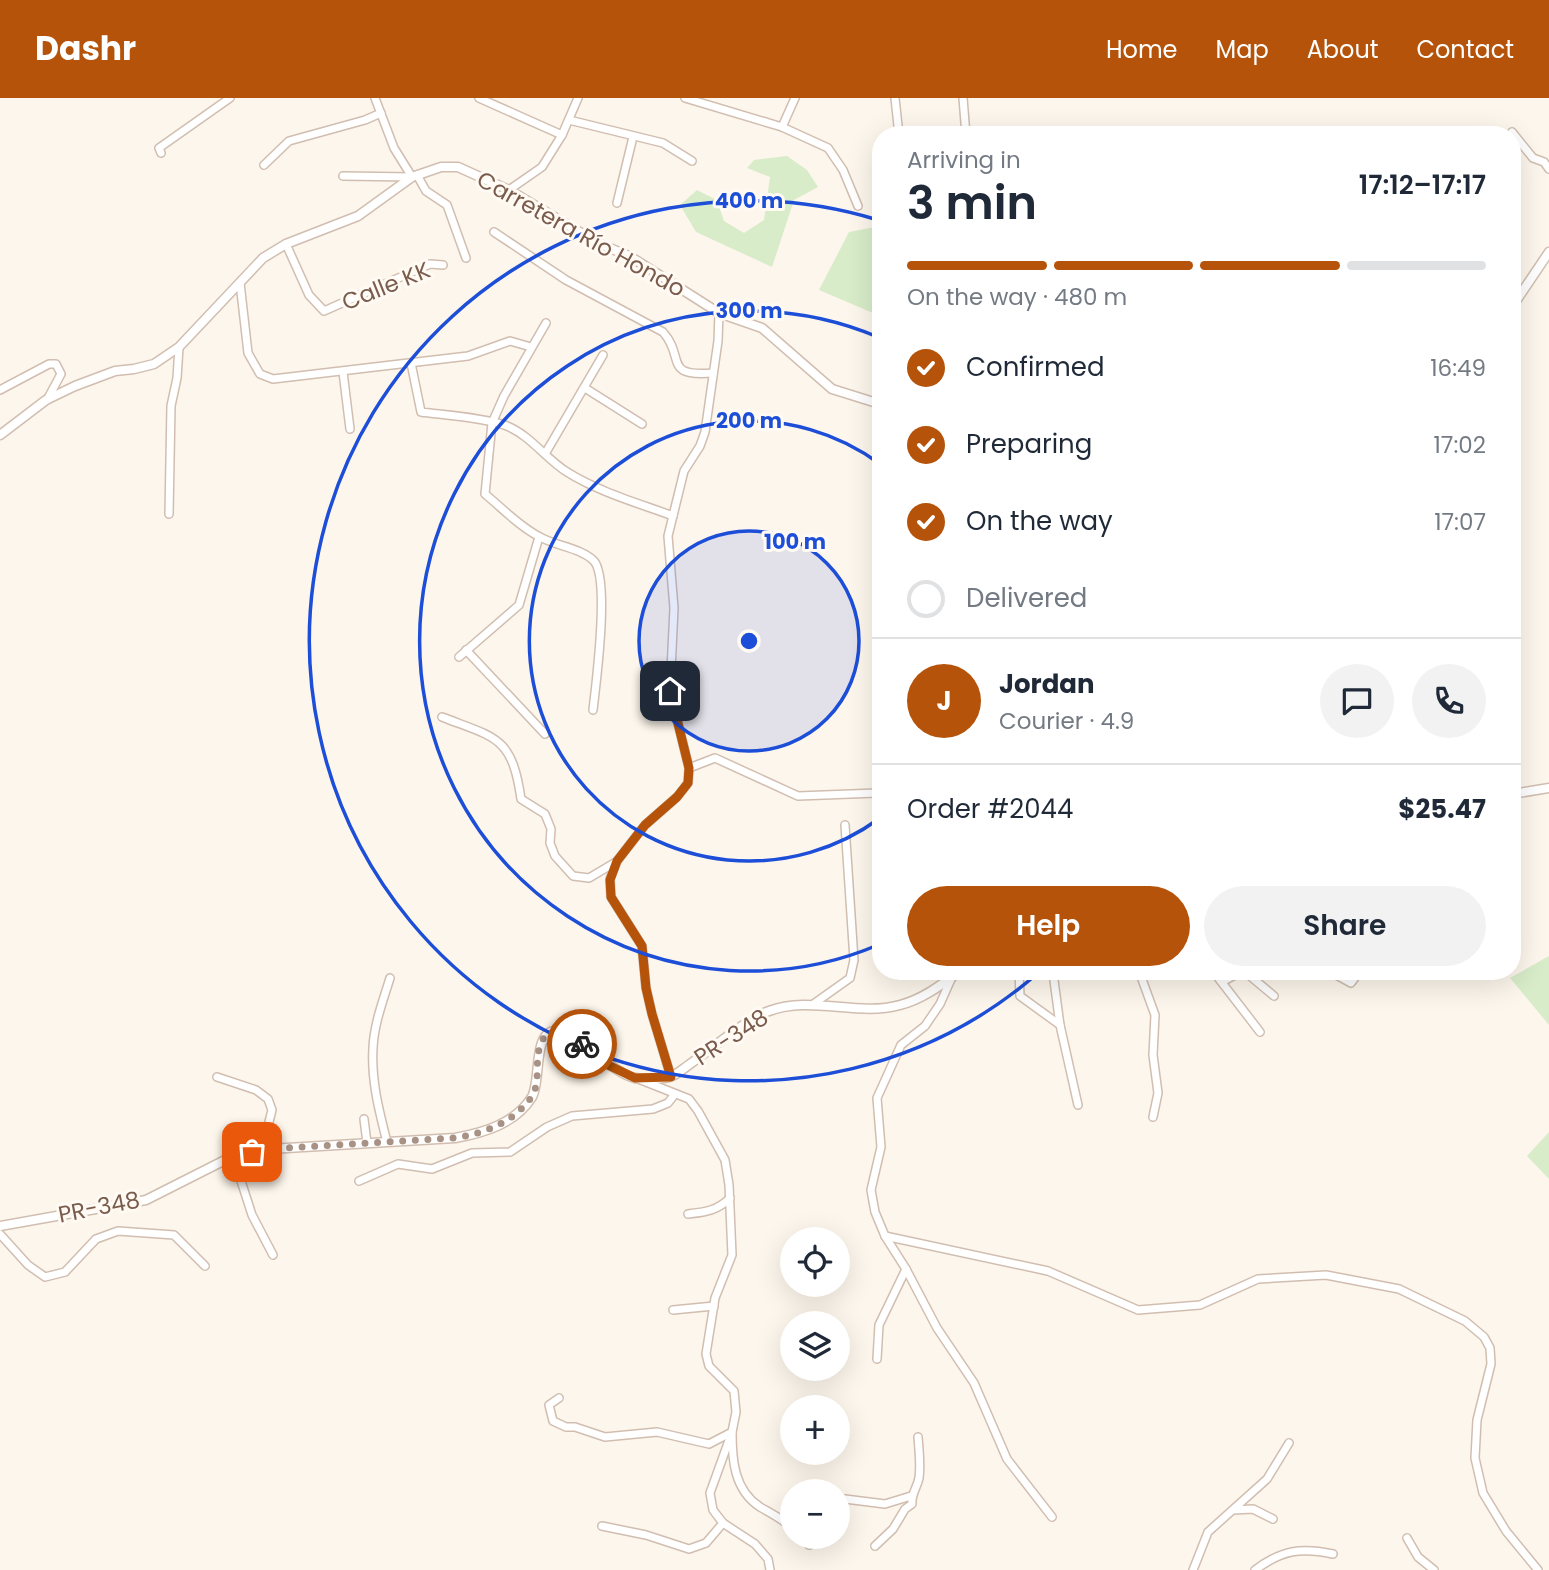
<!DOCTYPE html>
<html lang="en">
<head>
<meta charset="utf-8">
<style>
	:root { --surface:#fff; --page:#f2f2f3; --text:#1f2937; --muted:#747a83; --line:#e0e1e3; --accent:#b45309 }
	body { margin:0; font-family:Poppins,sans-serif; background:var(--page); color:var(--text); height:100vh; display:flex; flex-direction:column; font-size:26px; white-space:nowrap }
	* { box-sizing:border-box; margin:0 }
	p { font-size:23px; color:var(--muted) }
	.icon { flex:none; width:38px; height:38px; fill:none; stroke:currentColor; stroke-width:2; stroke-linecap:round; stroke-linejoin:round }
	.map { position:relative; flex:1; overflow:hidden }
	.details { position:absolute; left:872px; top:28px; width:649px; height:854px; display:flex; flex-direction:column; background:var(--surface); border-radius:28px; box-shadow:0 7px 28px #0002 }
	.details>* { flex:none }
	.controls { position:absolute; left:780px; top:1129px; display:grid; gap:14px }
	.controls a { display:grid; place-items:center; width:70px; height:70px; border-radius:50%; background:var(--surface); box-shadow:0 7px 28px #0002; font-size:35px }
	.pin { position:absolute; display:grid; place-items:center; width:60px; height:60px; color:#fff; margin:-30px; border-radius:14px; box-shadow:0 4px 10px #0006 }
	.courier { position:absolute; display:grid; place-items:center; width:70px; height:70px; margin:-35px; border:5px solid #b45309; border-radius:50%; background:#fff; color:#222; box-shadow:0 2px 9px #0007 }
	.summary em { font-style:normal; font-weight:600 }
	.summary div { display:flex; flex-direction:column-reverse }
	.summary { display:flex; align-items:center; justify-content:space-between; height:119px; padding:0 35px }
	h1 { font-size:46px; font-weight:600; line-height:52px }
	.bar { display:grid; grid-template-columns:repeat(4,1fr); gap:10px 7px; align-content:center; height:84px; padding:0 35px }
	.bar i { height:9px; border-radius:5px; background:var(--line) }
	.bar .current { background:var(--accent) }
	.bar p { grid-column:span 4 }
	.line { display:flex; align-items:center; gap:18px; padding:0 35px; border-top:2px solid var(--line) }
	.line div { flex:1 }
	.round { display:grid; place-items:center; flex:none; width:74px; height:74px; border-radius:37px; background:var(--page) }
	ol { padding:0 35px; list-style:none }
	li { display:flex; align-items:center; gap:21px; height:77px }
	li p { margin-inline-start:auto }
	li .icon { padding:7px; border-radius:50%; background:var(--accent); color:#fff; stroke-width:4 }
	li:last-child { color:var(--muted) }
	li i { width:38px; height:38px; border:4px solid var(--line); border-radius:50% }
	.action { display:flex; gap:14px; margin-top:auto; padding:14px 35px }
	.action a { flex:1; height:80px; border-radius:42px; background:var(--accent); color:#fff; font-size:28px; font-weight:600; line-height:80px; text-align:center }
	.action a+a { background:var(--page); color:var(--text) }
	header { display:flex; align-items:center; gap:42px; box-sizing:border-box; height:98px; padding:0 35px; background:var(--accent); color:#fff }
	header strong { font-size:33px }
	nav { display:flex; gap:38px; margin-inline-start:auto; font-size:24px }
	.map>svg:first-child { display:block }
</style>
</head>
<body>
<header>
<strong>Dashr</strong>
<nav><a>Home</a><a>Map</a><a>About</a><a>Contact</a></nav>
</header>
<div class="map">
<svg width="1549" height="1472" viewBox="0 0 1549 1472">
	<rect width="100%" height="100%" fill="#fdf6ec"/>
	<!-- green -->
	<g fill="#d8ecc9">
		<polygon points="787,58 807,72 818,89 794,102 772,169 696,134 680,107 697,92 717,102 724,123 744,135 764,122 770,79 747,70 754,62"/>
		<polygon points="880,128 880,218 819,192 849,134"/>
		<polygon points="1549,858 1549,927 1510,880"/>
		<polygon points="1549,1034 1549,1081 1527,1058"/>
	</g>
	<g fill="none" stroke-linecap="round" stroke-linejoin="round">
		<!-- minor casing -->
		<g stroke="#d1beb0" stroke-width="10">
			<g id="minor">
				<polyline points="375,0 394,50 412,79"/>
				<polyline points="479,0 562,37"/>
				<polyline points="685,0 782,29 828,50 843,72 858,108"/>
				<polyline points="895,0 899,37"/>
				<polyline points="963,0 966,37"/>
				<polyline points="569,22 663,45 692,63"/>
				<polyline points="782,29 795,0"/>
				<polyline points="1512,34 1533,60 1544,64 1549,71"/>
				<polyline points="161,55 159,50 230,0"/>
				<polyline points="264,67 289,43 365,22 381,15"/>
				<polyline points="417,77 426,93 447,107 466,160"/>
				<polyline points="343,78 412,79"/>
				<polyline points="509,92 542,69 562,37 578,0"/>
				<polyline points="617,105 633,39"/>
				<path d="M 494,134 L 566,182 L 663,234 C 686,260 662,279 713,275"/>
				<polyline points="286,146 309,197 324,213 430,166 443,167"/>
				<polyline points="240,185 248,255 260,276 273,281 468,258 510,243 531,249"/>
				<path d="M 546,225 L 504,298 L 492,325 L 485,396 C 502,410 520,429 540,439 C 556,448 581,450 594,463 C 610,482 596,585 593,612"/>
				<path d="M 411,265 L 421,314 C 444,317 487,320 507,328 C 531,338 546,361 567,374 C 599,394 638,405 673,418"/>
				<polyline points="343,274 350,331"/>
				<polyline points="585,290 642,326"/>
				<polyline points="0,292 49,266 56,266 61,276 47,302"/>
				<polyline points="545,356 603,257"/>
				<polyline points="169,416 171,308 177,280 179,249"/>
				<polyline points="466,552 545,636"/>
				<polyline points="459,559 519,507 539,439"/>
				<path d="M 442,619 C 496,640 512,638 521,701 L 545,716 L 551,731 L 550,745 L 555,758 L 573,778 L 589,780 L 616,764"/>
				<polyline points="689,670 715,660 798,698 877,695"/>
				<polyline points="1019,873 1020,898 1060,927 1078,1007"/>
				<polyline points="1139,873 1155,917 1153,957 1158,995 1153,1019"/>
				<polyline points="1213,873 1260,934"/>
				<polyline points="1244,873 1274,898"/>
				<polyline points="1329,873 1351,885 1360,873"/>
				<polyline points="1053,875 1060,927"/>
				<polyline points="952,879 940,906 925,928 901,947 877,1000 881,1049 871,1092 875,1114 885,1138 906,1171 937,1230 974,1285 1007,1361 1052,1419"/>
				<polyline points="1222,884 1242,873"/>
				<polyline points="812,907 850,880 854,862 845,727"/>
				<polyline points="217,979 256,992 268,1001 272,1012 267,1032 270,1051"/>
				<polyline points="671,979 652,916 646,890 642,848 611,799 610,781 617,763 645,727 677,699 688,685 689,670 670,593 674,510 668,438 684,373 700,348 705,334 718,243 719,215"/>
				<polyline points="641,982 689,1001 698,1013 725,1062 729,1087 732,1157 715,1200 706,1256 709,1268 734,1293 736,1314 732,1334 710,1395 713,1412 723,1425 755,1446 768,1461 770,1472"/>
				<polyline points="364,1021 367,1045"/>
				<path d="M 387,1044 C 379,1013 371,982 373,950 C 374,926 383,903 390,880"/>
				<polyline points="233,1058 252,1117 273,1157"/>
				<polyline points="359,1083 398,1066 432,1071 472,1055 510,1054 547,1029 572,1018 653,1011 668,1005 675,996"/>
				<path d="M 688,1116 C 705,1114 717,1113 730,1100"/>
				<polyline points="0,1136 28,1167 45,1179 65,1174 96,1141 118,1133 174,1137 205,1168"/>
				<polyline points="885,1138 1048,1173 1138,1212 1200,1207 1258,1181 1326,1177 1399,1191 1465,1223 1484,1239 1490,1250 1491,1266 1477,1322 1475,1360 1483,1395 1506,1433 1538,1472"/>
				<polyline points="673,1212 714,1208"/>
				<polyline points="877,1261 879,1227 906,1171"/>
				<path d="M 559,1300 L 549,1307 L 553,1323 L 566,1329 L 575,1329 L 605,1339 L 657,1334 L 709,1346 L 732,1334 C 732,1362 734,1392 760,1409 C 772,1416 783,1421 793,1431"/>
				<polyline points="1233,1412 1253,1411 1273,1421"/>
				<polyline points="838,1413 845,1401 885,1406 911,1398"/>
				<polyline points="602,1428 646,1437 689,1451 706,1445 723,1425"/>
				<polyline points="801,1438 809,1447 823,1442 825,1438"/>
				<polyline points="1407,1440 1418,1459 1434,1472"/>
				<path d="M 875,1448 L 893,1431 L 905,1411 L 912,1406 C 911,1396 917,1390 919,1380 C 921,1366 919,1353 918,1339"/>
				<polyline points="1193,1472 1208,1434 1267,1381 1289,1345"/>
				<path d="M 1255,1472 C 1282,1452 1301,1449 1333,1456"/>
			</g>
		</g>
		<!-- tertiary casing -->
		<g stroke="#d1beb0" stroke-width="11">
			<g id="tertiary">
				<polyline points="1512,209 1549,154"/>
				<polyline points="0,337 46,302 75,288 115,273 134,271 154,266 179,249 263,160 286,146 358,118 412,79 441,69 458,69 509,92 598,145 631,159 719,215 762,230 832,291 880,306"/>
				<polyline points="1512,696 1549,690"/>
				<path d="M 0,1128 L 146,1102 L 233,1058 L 270,1051 L 455,1040 C 483,1035 515,1026 532,999 C 541,983 533,936 554,933 C 574,930 610,975 635,980 C 644,982 665,981 672,978 C 678,976 684,970 690,966 C 710,952 748,920 769,913 C 811,897 857,919 900,907 C 923,901 941,887 960,873"/>
			</g>
		</g>
		<!-- minor -->
		<use href="#minor" stroke="#fff" stroke-width="7"/>
		<!-- tertiary -->
		<use href="#tertiary" stroke="#fff" stroke-width="8"/>
	</g>
	<g fill="none" stroke-linecap="round" stroke-linejoin="round">
		<!-- done -->
		<path stroke="#a89285" stroke-width="7" stroke-dasharray="0 12.6" d="M 252,1054 L 270,1051 L 455,1040 C 484,1035 511,1026 530,1001 C 542,985 534,966 540,948 C 547,924 569,935 582,946"/>
		<!-- route -->
		<polyline stroke="#b45309" stroke-width="9" points="582,946 608,967 635,980 671,979 652,916 646,890 642,848 611,799 610,782 617,763 645,727 677,699 688,685 689,670 670,593"/>
	</g>
	<!-- distance rings -->
	<circle cx="749" cy="543" r="110" fill="#1d4ed8" fill-opacity=".12"/>
	<g fill="none" stroke="#1d4ed8" stroke-width="3.5">
		<circle cx="749" cy="543" r="110"/>
		<path d="M880 720A220 220 0 1 1 880 366"/>
		<path d="M878 847A330 330 0 1 1 878 239"/>
		<path d="M1038 875A440 440 0 1 1 878 122"/>
	</g>
	<g text-anchor="middle" dominant-baseline="central" stroke-width="6" stroke-linejoin="round" paint-order="stroke">
		<!-- street labels -->
		<g font-size="23" fill="#7a5c4d" stroke="#fffaf3">
			<text transform="translate(581 136) rotate(29)">Carretera Río Hondo</text>
			<text transform="translate(386 188) rotate(-22)">Calle KK</text>
			<text transform="translate(731 939) rotate(-33)">PR-348</text>
			<text transform="translate(99 1109) rotate(-11)">PR-348</text>
		</g>
	</g>
	<circle cx="749" cy="543" r="10" fill="#1d4ed8" stroke="#fffaf3" stroke-width="3.5"/>
	<g font-size="21" text-anchor="middle" font-weight="bold" fill="#1d4ed8" stroke="#fffaf3" stroke-width="6" stroke-linejoin="round" paint-order="stroke">
		<text x="749" y="110">400 m</text>
		<text x="749" y="220">300 m</text>
		<text x="749" y="330">200 m</text>
		<text x="795" y="451">100 m</text>
	</g>
</svg>
<div class="controls">
<a><svg class="icon" aria-label="locate" viewBox="0 0 24 24"><circle cx="12" cy="12" r="6"/><path d="M12 2v4M12 18v4M2 12h4M18 12h4"/></svg></a>
<a><svg class="icon" aria-label="layers" viewBox="0 0 24 24"><path d="M12 4l9 5-9 5-9-5zM3 14l9 5 9-5"/></svg></a>
<a>+</a>
<a>−</a>
</div>
<div class="pin" style="left:252px;top:1054px;background:#ea580c"><svg class="icon" aria-label="bag" viewBox="0 0 24 24"><path d="M5 8h14l-1 12H6zM9 8a3 3 0 0 1 6 0"/></svg></div>
<div class="pin" style="left:670px;top:593px;background:#1f2937"><svg class="icon" aria-label="home" viewBox="0 0 24 24"><path d="M3 11l9-7 9 7M6 9v11h12V9"/></svg></div>
<div class="courier" style="left:582px;top:946px"><svg class="icon" aria-label="bike" viewBox="0 0 24 24"><circle cx="6" cy="16" r="4"/><circle cx="18" cy="16" r="4"/><path d="M6 16l4-8h5l3 8M10 8l3 8H6M13 5h3"/></svg></div>
<section class="details">
<div class="summary"><div><h1>3 min</h1><p>Arriving in</p></div><em>17:12–17:17</em></div>
<div class="bar"><i class="current"></i><i class="current"></i><i class="current"></i><i></i><p>On the way · 480 m</p></div>
<ol>
<li><svg class="icon" aria-label="check" viewBox="0 0 24 24"><path d="M5 12l5 5 9-10"/></svg>Confirmed<p>16:49</p></li>
<li><svg class="icon" aria-label="check" viewBox="0 0 24 24"><path d="M5 12l5 5 9-10"/></svg>Preparing<p>17:02</p></li>
<li><svg class="icon" aria-label="check" viewBox="0 0 24 24"><path d="M5 12l5 5 9-10"/></svg>On the way<p>17:07</p></li>
<li><i></i>Delivered</li>
</ol>
<div class="line" style="height:126px"><b class="round" style="background:var(--accent);color:#fff">J</b><div><b>Jordan</b><p>Courier · 4.9</p></div><a class="round"><svg class="icon" aria-label="chat" viewBox="0 0 24 24"><path d="M4 5h16v11H9l-5 4z"/></svg></a><a class="round"><svg class="icon" aria-label="phone" viewBox="0 0 24 24"><path d="M5 4h4l2 5-3 2q2 4 5 5l2-3 5 2v4C11 20 4 13 5 4z"/></svg></a></div>
<div class="line" style="height:91px"><div>Order #2044</div><b>$25.47</b></div>
<div class="action"><a>Help</a><a>Share</a></div>
</section>
</div>
</body>
</html>
